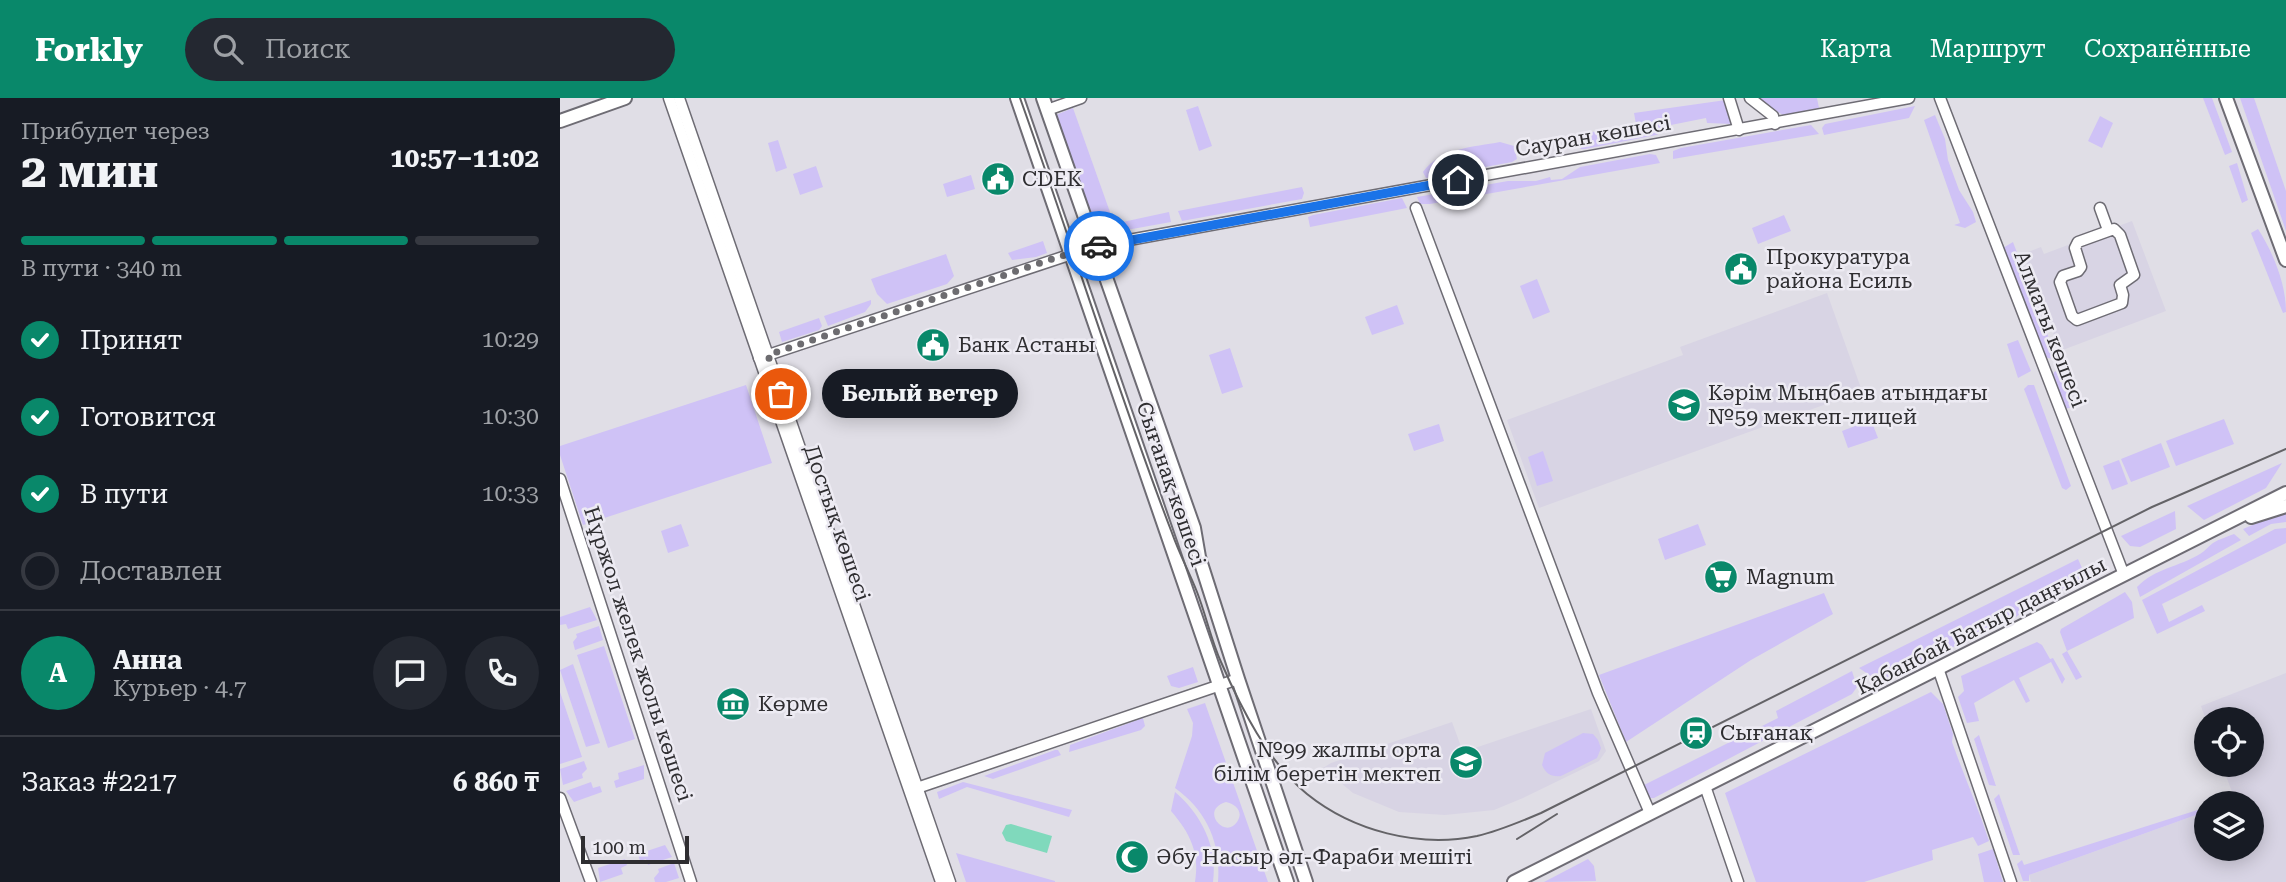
<!DOCTYPE html>
<html lang="ru">
<head>
<meta charset="utf-8">
<style>
	:root { --surface:#171b24; --page:#242831; --text:#f1f3f6; --muted:#9ea1a6; --line:#363941; --accent:#09886a }
	body { margin:0; font-family:"Roboto Serif",serif; background:var(--page); color:var(--text); height:100vh; display:flex; flex-direction:column; font-size:26px; white-space:nowrap }
	* { box-sizing:border-box; margin:0 }
	p { font-size:23px; color:var(--muted) }
	.icon { flex:none; width:38px; height:38px; fill:none; stroke:currentColor; stroke-width:2; stroke-linecap:round; stroke-linejoin:round }
	.map { position:relative; flex:1; overflow:hidden }
	.panel { display:flex; flex-direction:column; background:var(--surface); width:560px }
	.panel>* { flex:none }
	.buttons { position:absolute; left:1634px; top:609px; display:grid; gap:14px }
	.buttons a { display:grid; place-items:center; width:70px; height:70px; border-radius:50%; background:var(--surface); box-shadow:0 4px 18px #0003; font-size:35px }
	.scale { position:absolute; left:21px; bottom:18px; width:108px; box-sizing:border-box; padding-left:7px; border:4px solid #2f2e31; border-top:0; font-size:19px; line-height:24px; white-space:nowrap; color:#2f2e31; -webkit-text-stroke:5px #edebf3; paint-order:stroke }
	.pin { position:absolute; display:grid; place-items:center; width:60px; height:60px; color:#fff; margin:-30px; border:4px solid #fff; border-radius:50%; box-shadow:0 2px 7px #0007 }
	.courier { position:absolute; display:grid; place-items:center; width:70px; height:70px; margin:-35px; border:5px solid #1a73e8; border-radius:50%; background:#fff; color:#222; box-shadow:0 2px 9px #0007 }
	.bubble { position:absolute; height:49px; border-radius:24px; background:var(--surface); box-shadow:0 4px 18px #0003; font-size:23px; font-weight:700; line-height:49px; text-align:center }
	.overview em { font-style:normal; font-weight:700 }
	.overview div { display:flex; flex-direction:column-reverse }
	.overview { display:flex; align-items:center; justify-content:space-between; height:119px; padding:0 21px }
	h1 { font-size:46px; font-weight:700; line-height:52px }
	.bar { display:grid; grid-template-columns:repeat(4,1fr); gap:10px 7px; align-content:center; height:84px; padding:0 21px }
	.bar i { height:9px; border-radius:5px; background:var(--line) }
	.bar .selected { background:var(--accent) }
	.bar p { grid-column:span 4 }
	.line { display:flex; align-items:center; gap:18px; padding:0 21px; border-top:2px solid var(--line) }
	.line div { flex:1 }
	.round { display:grid; place-items:center; flex:none; width:74px; height:74px; border-radius:37px; background:var(--page) }
	ol { padding:0 21px; list-style:none }
	li { display:flex; align-items:center; gap:21px; height:77px }
	li p { margin-inline-start:auto }
	li .icon { padding:7px; border-radius:50%; background:var(--accent); color:#fff; stroke-width:4 }
	li:last-child { color:var(--muted) }
	li i { width:38px; height:38px; border:4px solid var(--line); border-radius:50% }
	header { display:flex; align-items:center; gap:42px; box-sizing:border-box; height:98px; padding:0 35px; background:var(--accent); color:#fff }
	header strong { font-size:33px }
	nav { display:flex; gap:38px; margin-inline-start:auto; font-size:24px }
	.search { width:490px; height:63px; background:var(--page); display:flex; align-items:center; gap:18px; box-sizing:border-box; padding:0 24px; border-radius:38px; color:var(--muted); font-size:26px }
	main { display:flex; flex:1; min-height:0 }
	.map>svg:first-child { display:block }
</style>
</head>
<body>
<header>
<strong>Forkly</strong>
<div class="search"><svg class="icon" aria-label="search" viewBox="0 0 24 24"><circle cx="10" cy="10" r="6"/><path d="M15 15l6 6"/></svg>Поиск</div>
<nav><a>Карта</a><a>Маршрут</a><a>Сохранённые</a></nav>
</header>
<main>
<section class="panel">
<div class="overview"><div><h1>2 мин</h1><p>Прибудет через</p></div><em>10:57–11:02</em></div>
<div class="bar"><i class="selected"></i><i class="selected"></i><i class="selected"></i><i></i><p>В пути · 340 m</p></div>
<ol>
<li><svg class="icon" aria-label="check" viewBox="0 0 24 24"><path d="M5 12l5 5 9-10"/></svg>Принят<p>10:29</p></li>
<li><svg class="icon" aria-label="check" viewBox="0 0 24 24"><path d="M5 12l5 5 9-10"/></svg>Готовится<p>10:30</p></li>
<li><svg class="icon" aria-label="check" viewBox="0 0 24 24"><path d="M5 12l5 5 9-10"/></svg>В пути<p>10:33</p></li>
<li><i></i>Доставлен</li>
</ol>
<div class="line" style="height:126px"><b class="round" style="background:var(--accent);color:#fff">А</b><div><b>Анна</b><p>Курьер · 4.7</p></div><a class="round"><svg class="icon" aria-label="chat" viewBox="0 0 24 24"><path d="M4 5h16v11H9l-5 4z"/></svg></a><a class="round"><svg class="icon" aria-label="phone" viewBox="0 0 24 24"><path d="M5 4h4l2 5-3 2q2 4 5 5l2-3 5 2v4C11 20 4 13 5 4z"/></svg></a></div>
<div class="line" style="height:91px"><div>Заказ #2217</div><b>6 860 ₸</b></div>
</section>
<div class="map">
<svg width="1726" height="784" viewBox="0 0 1726 784">
	<rect width="100%" height="100%" fill="#e0dee6"/>
	<!-- built -->
	<g fill="#d8d4e4">
		<polygon points="1572,123 1606,213 1500,253 1463,156 1481,149 1484,156"/>
		<polygon points="1267,195 1302,293 979,410 947,322 1123,257 1120,249"/>
		<polygon points="1726,575 1726,784 1471,784 1469,777 1647,713 1647,751 1692,751 1692,705 1668,705 1675,702 1662,667 1692,667 1692,621 1647,621 1647,625 1641,608"/>
		<polygon points="1031,611 1046,653 1039,663 963,700 934,712 885,717 839,714 793,695 763,670 771,665 892,624 903,654"/>
	</g>
	<!-- green -->
	<g fill="#cfc2f6" fill-rule="evenodd">
		<polygon points="1195,0 1257,0 1259,10 1223,17"/>
		<polygon points="1643,0 1652,0 1672,54 1665,57"/>
		<polygon points="1680,0 1694,0 1726,93 1726,133"/>
		<polygon points="1166,2 1173,26 1147,25 1146,20 1111,27 1110,32 1096,37 1025,51 1021,51 1018,47 1016,37 1076,26 1074,15"/>
		<polygon points="638,8 652,48 639,53 626,12"/>
		<polygon points="1355,8 1349,20 1264,37 1262,30 1265,26"/>
		<polygon points="513,10 551,117 532,123 496,17"/>
		<polygon points="1375,17 1385,41 1388,62 1399,92 1413,114 1416,124 1405,130 1394,127 1400,125 1364,22"/>
		<polygon points="1540,18 1553,25 1542,50 1528,43"/>
		<polygon points="1251,27 1259,36 1113,61 1113,53 1121,50"/>
		<polygon points="218,42 227,70 216,74 208,45"/>
		<path d="M 940,44 L 954,48 L 957,61 L 952,64 L 866,80 L 863,74 C 880,50 914,49 940,44 Z"/>
		<polygon points="1090,56 1096,57 1100,65 870,106 860,106 857,99 948,83 976,83 990,79 991,82 1002,81 1020,69"/>
		<polygon points="1677,65 1688,102 1682,105 1669,68"/>
		<polygon points="256,68 263,89 240,97 233,76"/>
		<polygon points="411,77 415,91 387,99 383,86"/>
		<polygon points="742,89 744,95 742,101 622,123 618,113"/>
		<polygon points="842,100 847,110 750,129 748,119 753,117"/>
		<polygon points="609,114 611,124 561,133 558,125"/>
		<polygon points="1224,117 1231,133 1198,146 1192,130"/>
		<path d="M 1698,131 C 1713,154 1726,186 1726,214 L 1723,215 L 1691,135 Z"/>
		<polygon points="483,143 487,155 476,159 452,162 448,155"/>
		<polygon points="1453,144 1497,262 1484,259 1443,150"/>
		<polygon points="386,156 394,178 387,186 327,206 317,196 311,181"/>
		<polygon points="977,181 990,214 973,221 960,188"/>
		<polygon points="311,202 311,206 305,214 268,228 264,218"/>
		<polygon points="837,207 844,226 812,237 805,219"/>
		<polygon points="259,220 262,228 259,232 222,244 219,234"/>
		<polygon points="1458,242 1471,273 1458,280 1447,246"/>
		<polygon points="670,250 683,289 662,296 649,257"/>
		<polygon points="1501,271 1514,309 1504,311 1492,281 1494,274"/>
		<polygon points="186,287 212,365 23,427 0,357 0,348"/>
		<polygon points="1468,287 1474,287 1511,388 1506,392 1502,390 1464,291"/>
		<polygon points="1664,321 1674,346 1616,368 1606,343"/>
		<polygon points="1311,322 1318,340 1288,350 1282,333"/>
		<polygon points="879,326 884,343 854,353 848,336"/>
		<polygon points="1601,345 1610,369 1571,384 1561,361"/>
		<polygon points="983,353 993,383 977,388 968,359"/>
		<polygon points="1559,362 1568,386 1552,392 1543,368"/>
		<polygon points="1722,365 1706,390 1644,422 1627,408"/>
		<polygon points="1615,413 1616,431 1580,449 1570,448 1561,438"/>
		<polygon points="1726,413 1726,424 1711,426 1689,438 1683,431"/>
		<polygon points="121,426 129,448 108,455 101,433"/>
		<polygon points="1138,426 1146,447 1105,462 1098,441"/>
		<polygon points="1726,430 1726,445 1602,506 1609,524 1642,507 1645,513 1597,536 1582,502 1715,431"/>
		<path d="M 1674,436 L 1681,442 L 1580,499 L 1577,489 C 1595,470 1619,469 1640,456 C 1645,453 1649,448 1653,445 C 1659,441 1667,439 1674,436 Z"/>
		<polygon points="1518,461 1526,479 1475,504 1456,519 1320,584 1299,570"/>
		<polygon points="1565,494 1572,504 1574,520 1507,553 1522,579 1516,582 1502,556 1507,553 1500,534 1501,531"/>
		<polygon points="1264,495 1273,516 1191,562 1066,644 1039,577"/>
		<polygon points="30,509 37,522 8,531 6,526 0,527 0,519"/>
		<polygon points="39,528 43,542 15,552 13,544 17,539 16,536"/>
		<polygon points="1477,544 1482,547 1490,561 1493,560 1505,581 1502,586 1491,564 1459,580 1470,603 1466,605 1454,582 1414,605 1419,623 1407,625 1398,599 1404,593 1401,578"/>
		<polygon points="44,548 75,641 48,650 17,557"/>
		<polygon points="13,566 40,645 26,649 0,572"/>
		<polygon points="633,569 638,584 619,590 611,588 607,578"/>
		<polygon points="1292,573 1297,589 1292,596 1094,700 1089,700 1084,687 1218,620 1216,613"/>
		<polygon points="0,594 22,659 0,666"/>
		<path d="M 1371,594 L 1383,606 L 1393,636 L 1392,644 C 1404,678 1418,709 1429,743 L 1418,748 L 1413,739 L 1372,752 L 1373,762 L 1304,784 L 1196,784 L 1165,695 Z"/>
		<path d="M 645,605 L 708,784 L 658,784 C 661,745 647,713 615,690 L 632,638 L 633,625 L 627,611 ZM 666,704 C 676,706 684,714 677,724 C 665,742 639,712 666,704 Z"/>
		<polygon points="583,620 585,628 581,632 509,654 510,647"/>
		<path d="M 1023,635 L 1033,636 L 1038,642 L 1041,650 L 1037,660 L 1001,678 C 991,679 986,676 982,667 L 985,655 Z"/>
		<polygon points="1419,637 1436,688 1429,687 1414,641"/>
		<polygon points="495,652 498,652 501,657 433,681 424,678"/>
		<polygon points="24,663 27,671 22,676 23,680 3,687 0,671"/>
		<polygon points="84,667 84,681 56,690 54,683 59,681 58,675"/>
		<polygon points="31,684 33,690 40,688 42,694 14,704 6,693"/>
		<polygon points="403,684 512,712 509,719 407,689 379,701 377,694"/>
		<path d="M 615,694 C 641,716 658,749 653,784 L 635,784 C 640,755 630,735 611,713 Z"/>
		<polygon points="1439,696 1460,757 1453,757 1434,701"/>
		<polygon points="1647,709 1647,713 1469,777 1469,783 1463,783 1457,766 1462,762 1464,767"/>
		<polygon points="105,747 112,759 88,767 86,761 80,763 78,756"/>
		<polygon points="1433,751 1443,784 1424,784 1418,756"/>
		<polygon points="396,755 495,783 495,784 406,784"/>
		<polygon points="65,761 67,767 61,770 63,776 40,784 38,770"/>
		<polygon points="1028,761 1034,768 1036,783 984,784"/>
		<polygon points="114,765 119,780 106,784 95,784 94,780 99,774 98,771"/>
	</g>
	<!-- water -->
	<polygon fill="#80d9bc" points="451,726 492,738 487,755 446,743 442,735 446,727"/>
	<g fill="none" stroke-linecap="round" stroke-linejoin="round">
		<!-- minor casing -->
		<g stroke="#6e6c74" stroke-width="13">
			<g id="minor">
				<polyline points="109,0 381,784"/>
				<polyline points="119,0 390,784"/>
				<polyline points="1169,0 1179,32"/>
				<polyline points="1190,0 1213,18 1215,26"/>
				<polyline points="1380,0 1564,477"/>
				<polyline points="487,12 521,0"/>
				<polyline points="856,110 1038,595 1090,715"/>
				<polyline points="1540,110 1548,132"/>
				<polygon points="1554,131 1560,137 1574,177 1560,187 1563,197 1562,205 1517,222 1512,218 1500,184 1503,178 1518,173 1521,169 1515,150 1518,144"/>
				<polyline points="199,260 536,148 1349,0"/>
				<polyline points="0,381 131,784"/>
				<polyline points="1378,570 1451,784"/>
				<polyline points="1145,688 1178,784"/>
				<polyline points="357,690 678,581"/>
				<polyline points="0,700 31,784"/>
			</g>
		</g>
		<!-- major casing -->
		<g stroke="#6e6c74" stroke-width="16">
			<g id="major">
				<polyline points="457,0 727,784"/>
				<polyline points="483,0 634,430 639,459 678,581 746,784"/>
				<polyline points="1666,0 1726,162"/>
				<polyline points="0,23 65,0"/>
				<polyline points="1691,419 1726,408"/>
				<polyline points="954,784 1726,395"/>
			</g>
		</g>
		<!-- minor -->
		<use href="#minor" stroke="#fff" stroke-width="10"/>
		<!-- major -->
		<use href="#major" stroke="#fff" stroke-width="12"/>
		<!-- tram -->
		<g stroke="#646367" stroke-width="2">
			<path d="M 460,0 C 512,145 557,292 612,435 C 619,455 629,474 637,494 C 646,517 651,542 661,564 C 681,610 708,664 747,696 C 793,733 858,750 917,738 C 939,733 960,724 981,715 L 1592,409 L 1726,351"/>
			<polyline points="957,741 997,716"/>
		</g>
	</g>
	<g fill="none" stroke-linecap="round" stroke-linejoin="round">
		<!-- done -->
		<polyline stroke="#6d6c70" stroke-width="7" stroke-dasharray="0 12.6" points="221,296 208,257 501,158 539,148"/>
		<!-- route -->
		<polyline stroke="#1a73e8" stroke-width="9" points="539,148 898,82"/>
	</g>
	<!-- icons -->
	<defs>
		<g id="civic-disc" transform="scale(1.75)"><circle r="9.5" fill="#09886a" stroke="#edebf3"/><path d="M-.6-6.5H3V-4.5H.6V-3L4-1V1h2V6H-6V1h2V-1L-.6-3ZM-1.2 2.5V6h2.4V2.5Z" fill="#fff"/></g>
		<g id="school-disc" transform="scale(1.75)"><circle r="9.5" fill="#09886a" stroke="#edebf3"/><path d="M0-5L7-2L0 1L-7-2ZM-4 1L0 2.5L4 1V4Q0 6-4 4Z" fill="#fff"/></g>
		<g id="supermarket-disc" transform="scale(1.75)"><circle r="9.5" fill="#09886a" stroke="#edebf3"/><path d="M-6-5.5h2.5l.6 2H6L4.5 2H-2.5L-4.4-4H-6ZM-1.5 3.2a1.3 1.3 0 1 0 .1 0ZM3 3.2a1.3 1.3 0 1 0 .1 0Z" fill="#fff"/></g>
		<g id="museum-disc" transform="scale(1.75)"><circle r="9.5" fill="#09886a" stroke="#edebf3"/><path d="M0-6L6-3V-2H-6V-3ZM-5-1h2V3h-2ZM-1-1h2V3h-2ZM3-1h2V3H3ZM-6 4H6V6H-6Z" fill="#fff"/></g>
		<g id="station-disc" transform="scale(1.75)"><circle r="9.5" fill="#09886a" stroke="#edebf3"/><path d="M-3-6H3Q5-6 5-4V2Q5 4 3 4L4.5 6H3L1.5 4h-3L-3 6H-4.5L-3 4Q-5 4-5 2V-4Q-5-6-3-6ZM-3.5-4v3h7v-3ZM-3.5 1v1.5H-2V1ZM2 1v1.5H3.5V1Z" fill="#fff"/></g>
		<g id="mosque-disc" transform="scale(1.75)"><circle r="9.5" fill="#09886a" stroke="#edebf3"/><path d="M3.5-4.9A6 6 0 1 0 3.5 4.9A5 5 0 1 1 3.5-4.9Z" fill="#fff"/></g>
	</defs>
	<g fill-rule="evenodd">
		<use href="#civic-disc" x="438" y="81"/>
		<use href="#civic-disc" x="1181" y="171"/>
		<use href="#civic-disc" x="373" y="247"/>
		<use href="#school-disc" x="1124" y="307"/>
		<use href="#supermarket-disc" x="1161" y="479"/>
		<use href="#museum-disc" x="173" y="606"/>
		<use href="#station-disc" x="1136" y="635"/>
		<use href="#school-disc" x="906" y="664"/>
		<use href="#mosque-disc" x="572" y="759"/>
	</g>
	<g text-anchor="middle" dominant-baseline="central" stroke-width="5" stroke-linejoin="round" paint-order="stroke">
		<!-- street labels -->
		<g font-size="21" fill="#2f2e31" stroke="#edebf3">
			<text transform="translate(1033 38) rotate(-10)">Сауран көшесі</text>
			<text transform="translate(1490 231) rotate(69)">Алматы көшесі</text>
			<text transform="translate(611 386) rotate(71)">Сығанақ көшесі</text>
			<text transform="translate(277 425) rotate(71)">Достық көшесі</text>
			<text transform="translate(1421 528) rotate(-27)">Қабанбай Батыр даңғылы</text>
			<text transform="translate(78 556) rotate(72)">Нұржол желек жолы көшесі</text>
		</g>
		<!-- poi labels -->
		<g font-size="21" fill="#2f2e31" stroke="#edebf3" text-anchor="start">
			<text x="462" y="81">CDEK</text>
			<text x="1206" y="159">Прокуратура<tspan x="1206" dy="24">района Есиль</tspan></text>
			<text x="398" y="247">Банк Астаны</text>
			<text x="1148" y="295">Кәрім Мыңбаев атындағы<tspan x="1148" dy="24">№59 мектеп-лицей</tspan></text>
			<text x="1186" y="479">Magnum</text>
			<text x="198" y="606">Көрме</text>
			<text x="1160" y="635">Сығанақ</text>
			<text x="881" y="652" text-anchor="end">№99 жалпы орта<tspan x="881" dy="24">білім беретін мектеп</tspan></text>
			<text x="596" y="759">Әбу Насыр әл-Фараби мешіті</text>
		</g>
	</g>
</svg>
<div class="buttons">
<a><svg class="icon" aria-label="locate" viewBox="0 0 24 24"><circle cx="12" cy="12" r="6"/><path d="M12 2v4M12 18v4M2 12h4M18 12h4"/></svg></a>
<a><svg class="icon" aria-label="layers" viewBox="0 0 24 24"><path d="M12 4l9 5-9 5-9-5zM3 14l9 5 9-5"/></svg></a>
</div>
<div class="scale">100 m</div>
<div class="pin" style="left:221px;top:296px;background:#ea580c"><svg class="icon" aria-label="bag" viewBox="0 0 24 24"><path d="M5 8h14l-1 12H6zM9 8a3 3 0 0 1 6 0"/></svg></div>
<div class="pin" style="left:898px;top:82px;background:#1f2937"><svg class="icon" aria-label="home" viewBox="0 0 24 24"><path d="M3 11l9-7 9 7M6 9v11h12V9"/></svg></div>
<div class="courier" style="left:539px;top:148px"><svg class="icon" aria-label="car" viewBox="0 0 24 24"><path d="M5 17H2v-5l4-1 3-4h7l3 4 3 1v5h-3M9 17h6M6 11h13"/><circle cx="7" cy="17" r="2"/><circle cx="17" cy="17" r="2"/></svg></div>
<div class="bubble" style="left:262px;top:271px;width:196px">Белый ветер</div>
</div>
</main>
</body>
</html>
